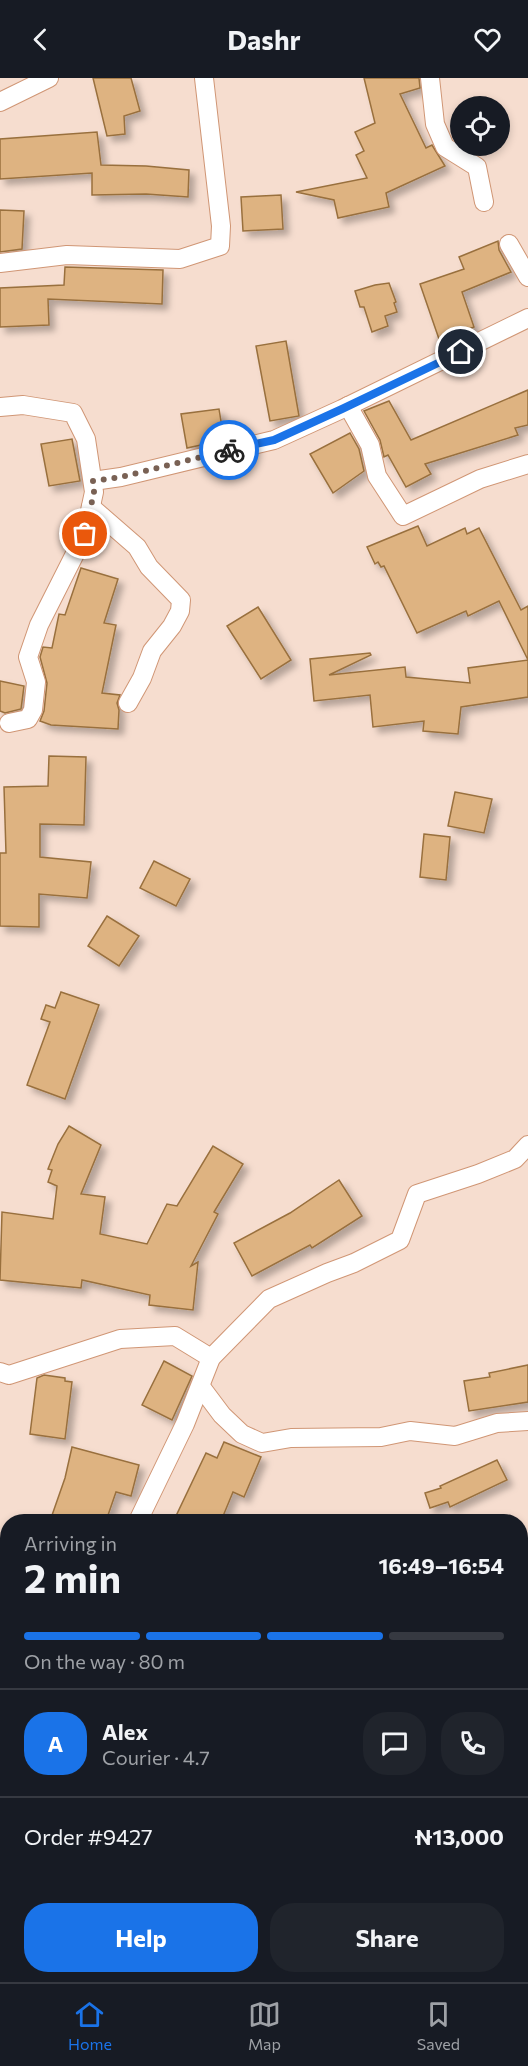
<!DOCTYPE html>
<html lang="en">
<head>
<meta charset="utf-8">
<style>
	:root { --surface:#171b24; --page:#20242c; --text:#f1f3f6; --muted:#9ea1a6; --line:#363941; --accent:#1a73e8 }
	body { margin:0; font-family:Commissioner,sans-serif; background:var(--page); color:var(--text); height:100vh; display:flex; flex-direction:column; font-size:22px; white-space:nowrap }
	* { box-sizing:border-box; margin:0 }
	p { font-size:20px; color:var(--muted) }
	.icon { flex:none; width:33px; height:33px; fill:none; stroke:currentColor; stroke-width:2; stroke-linecap:round; stroke-linejoin:round }
	.map { position:relative; flex:1; overflow:hidden }
	.details { position:absolute; left:0px; top:1436px; width:528px; height:470px; display:flex; flex-direction:column; background:var(--surface); border-radius:24px 24px 0 0; box-shadow:0 3px 9px #0003 }
	.details>* { flex:none }
	.fabs { position:absolute; left:450px; top:18px; display:grid; gap:12px }
	.fabs a { display:grid; place-items:center; width:60px; height:60px; border-radius:50%; background:var(--surface); box-shadow:0 3px 9px #0003; font-size:30px }
	.pin { position:absolute; display:grid; place-items:center; width:51px; height:51px; color:#fff; margin:-26px; border:3px solid #fff; border-radius:50%; box-shadow:0 2px 6px #0007 }
	.courier { position:absolute; display:grid; place-items:center; width:60px; height:60px; margin:-30px; border:4px solid #1a73e8; border-radius:50%; background:#fff; color:#222; box-shadow:0 2px 8px #0007 }
	.headline em { font-style:normal; font-weight:700 }
	.headline div { display:flex; flex-direction:column-reverse }
	.headline { display:flex; align-items:center; justify-content:space-between; height:102px; padding:0 24px }
	h1 { font-size:39px; font-weight:700; line-height:45px }
	.bar { display:grid; grid-template-columns:repeat(4,1fr); gap:9px 6px; align-content:center; height:72px; padding:0 24px }
	.bar i { height:8px; border-radius:4px; background:var(--line) }
	.bar .on { background:var(--accent) }
	.bar p { grid-column:span 4 }
	.line { display:flex; align-items:center; gap:15px; padding:0 24px; border-top:2px solid var(--line) }
	.line div { flex:1 }
	.round { display:grid; place-items:center; flex:none; width:63px; height:63px; border-radius:24px; background:var(--page) }
	.primary-button { display:flex; gap:12px; margin-top:auto; padding:12px 24px }
	.primary-button a { flex:1; height:69px; border-radius:24px; background:var(--accent); color:#fff; font-size:24px; font-weight:700; line-height:69px; text-align:center }
	.primary-button a+a { background:var(--page); color:var(--text) }
	header { display:flex; justify-content:space-between; align-items:center; height:78px; padding:0 24px; background:var(--surface); font-size:27px; font-weight:700 }
	.tabs { display:flex; justify-content:space-around; align-items:center; height:84px; border-top:2px solid var(--line); background:var(--surface); font-size:16px; color:var(--muted) }
	.tabs a { display:grid; justify-items:center; gap:3px }
	.tabs .on { color:var(--accent) }
	.map>svg:first-child { display:block }
</style>
</head>
<body>
<header><svg class="icon" aria-label="back" viewBox="0 0 24 24"><path d="M15 5l-7 7 7 7"/></svg>Dashr<svg class="icon" aria-label="heart" viewBox="0 0 24 24"><path d="M12 20l-8-8c-3-5 5-10 8-4 3-6 11-1 8 4z"/></svg></header>
<div class="map">
<svg width="528" height="1904" viewBox="0 0 528 1904">
	<defs>
		<filter id="shadow"><feDropShadow dx="5.5" dy="5.5" stdDeviation="3" flood-color="#0004"/></filter>
	</defs>
	<rect width="100%" height="100%" fill="#f6ddcf"/>
	<!-- building -->
	<g fill="#deb381" stroke="#99703e" stroke-width="1.5" filter="url(#shadow)">
		<polygon points="93,0 131,0 140,33 124,38 125,56 107,58"/>
		<polygon points="364,0 419,0 420,10 400,16 426,70 432,67 445,88 386,115 389,129 338,140 334,122 296,114 367,100 356,77 364,73 355,54 375,45"/>
		<polygon points="97,54 101,87 146,88 189,92 188,119 146,116 92,117 92,95 0,101 0,61"/>
		<polygon points="281,117 283,151 243,153 241,119"/>
		<polygon points="0,132 24,133 22,171 0,174"/>
		<polygon points="498,163 499,172 511,194 462,214 474,249 439,261 420,206 464,191 459,179"/>
		<polygon points="65,189 163,192 162,226 48,221 49,247 0,249 0,210 64,207"/>
		<polygon points="389,205 396,224 394,225 397,234 385,238 388,248 372,254 364,229 360,229 355,213 375,207"/>
		<polygon points="286,263 299,338 270,343 256,268"/>
		<polygon points="528,312 528,347 515,350 518,357 425,386 431,396 406,409 388,377 384,379 380,362 364,333 389,323 411,362"/>
		<polygon points="219,331 224,362 187,370 181,336"/>
		<polygon points="350,355 359,371 364,393 333,415 310,376"/>
		<polygon points="72,361 80,403 49,408 41,366"/>
		<polygon points="418,448 427,468 465,450 467,456 479,450 521,532 528,528 528,582 499,523 468,538 466,533 417,555 384,488 381,489 378,484 375,486 367,469"/>
		<polygon points="81,490 118,501 104,545 116,547 102,615 120,617 117,625 119,632 118,651 51,647 40,643 44,633 47,605 40,579 43,569 52,570 59,536 65,537"/>
		<polygon points="258,529 291,582 261,601 227,548"/>
		<polygon points="370,575 371,577 329,597 405,589 406,599 470,605 468,590 528,582 528,619 461,629 458,656 423,653 424,643 373,649 370,617 314,623 310,581"/>
		<polygon points="0,603 24,608 21,631 5,635 0,633"/>
		<polygon points="49,678 86,679 84,747 40,746 40,779 91,784 87,820 39,816 39,849 0,848 0,775 6,775 4,709 48,708"/>
		<polygon points="455,714 492,721 484,755 448,748"/>
		<polygon points="424,756 450,759 446,802 420,799"/>
		<polygon points="154,783 190,801 176,828 140,810"/>
		<polygon points="107,838 139,858 119,888 88,868"/>
		<polygon points="61,914 99,927 65,1021 27,1007 50,944 41,941 46,927 55,930"/>
		<polygon points="69,1048 101,1067 81,1116 105,1119 100,1156 147,1166 167,1126 177,1128 213,1068 243,1086 214,1134 218,1136 191,1188 198,1184 193,1232 149,1227 150,1217 82,1202 81,1210 0,1202 2,1134 53,1141 57,1108 48,1104 52,1092 48,1091 58,1066"/>
		<polygon points="339,1102 362,1138 312,1170 310,1167 252,1198 234,1165 290,1135"/>
		<polygon points="164,1283 192,1298 172,1342 142,1327"/>
		<polygon points="528,1287 528,1324 469,1333 464,1303 490,1299 489,1295"/>
		<polygon points="44,1297 65,1300 65,1303 72,1304 65,1361 30,1356 37,1300"/>
		<polygon points="224,1364 261,1379 244,1419 233,1414 221,1443 187,1443 176,1438 206,1375 217,1380"/>
		<polygon points="72,1369 139,1387 131,1418 116,1414 106,1443 50,1443 65,1400"/>
		<polygon points="497,1382 507,1402 450,1429 448,1424 430,1430 425,1415 441,1410 440,1408"/>
	</g>
	<g fill="none" stroke-linecap="round" stroke-linejoin="round">
		<!-- minor casing -->
		<g stroke="#d09675" stroke-width="20">
			<g id="minor">
				<polyline points="430,0 435,46 445,69 477,89 484,124"/>
				<polyline points="0,24 49,0"/>
				<polyline points="509,166 528,199"/>
				<polyline points="0,185 67,177 180,181 220,168 221,148 204,0"/>
				<polyline points="348,328 370,367 377,398 403,438 480,401 528,386"/>
				<polyline points="0,329 23,327 73,335 86,361 94,414 85,456 39,547 28,579 36,604 33,632 28,641 9,645"/>
				<polyline points="93,403 121,399 274,362 342,331 528,240"/>
				<polyline points="91,429 137,469 149,489 181,522 180,533 172,548 152,573 142,600 128,625"/>
				<polyline points="0,1294 9,1297 120,1261 175,1258 211,1280"/>
				<polyline points="201,1309 222,1337 242,1356 262,1365 291,1360 381,1359 410,1353 455,1358 497,1345 528,1343"/>
				<polyline points="138,1443 185,1346 211,1280 269,1221 327,1195 354,1185 400,1162 417,1116 478,1096 515,1081 528,1067"/>
				<polyline points="0,1782 8,1782"/>
				<polyline points="73,1898 73,1904"/>
			</g>
		</g>
		<!-- minor -->
		<use href="#minor" stroke="#fff" stroke-width="18"/>
	</g>
	<g fill="none" stroke-linecap="round" stroke-linejoin="round">
		<!-- done -->
		<polyline stroke="#796154" stroke-width="6" stroke-dasharray="0 10.8" points="85,456 94,414 93,403 121,399 229,372"/>
		<!-- route -->
		<polyline stroke="#1a73e8" stroke-width="8" points="229,372 274,362 342,331 461,274"/>
	</g>
</svg>
<div class="fabs">
<a><svg class="icon" aria-label="locate" viewBox="0 0 24 24"><circle cx="12" cy="12" r="6"/><path d="M12 2v4M12 18v4M2 12h4M18 12h4"/></svg></a>
</div>
<div class="pin" style="left:85px;top:456px;background:#ea580c"><svg class="icon" aria-label="bag" viewBox="0 0 24 24"><path d="M5 8h14l-1 12H6zM9 8a3 3 0 0 1 6 0"/></svg></div>
<div class="pin" style="left:461px;top:274px;background:#1f2937"><svg class="icon" aria-label="home" viewBox="0 0 24 24"><path d="M3 11l9-7 9 7M6 9v11h12V9"/></svg></div>
<div class="courier" style="left:229px;top:372px"><svg class="icon" aria-label="bike" viewBox="0 0 24 24"><circle cx="6" cy="16" r="4"/><circle cx="18" cy="16" r="4"/><path d="M6 16l4-8h5l3 8M10 8l3 8H6M13 5h3"/></svg></div>
<section class="details">
<div class="headline"><div><h1>2 min</h1><p>Arriving in</p></div><em>16:49–16:54</em></div>
<div class="bar"><i class="on"></i><i class="on"></i><i class="on"></i><i></i><p>On the way · 80 m</p></div>
<div class="line" style="height:108px"><b class="round" style="background:var(--accent);color:#fff">A</b><div><b>Alex</b><p>Courier · 4.7</p></div><a class="round"><svg class="icon" aria-label="chat" viewBox="0 0 24 24"><path d="M4 5h16v11H9l-5 4z"/></svg></a><a class="round"><svg class="icon" aria-label="phone" viewBox="0 0 24 24"><path d="M5 4h4l2 5-3 2q2 4 5 5l2-3 5 2v4C11 20 4 13 5 4z"/></svg></a></div>
<div class="line" style="height:78px"><div>Order #9427</div><b>₦13,000</b></div>
<div class="primary-button"><a>Help</a><a>Share</a></div>
</section>
</div>
<nav class="tabs">
<a class="on"><svg class="icon" aria-label="home" viewBox="0 0 24 24"><path d="M3 11l9-7 9 7M6 9v11h12V9"/></svg>Home</a>
<a><svg class="icon" aria-label="map" viewBox="0 0 24 24"><path d="M3 6l6-2 6 2 6-2v14l-6 2-6-2-6 2zM9 4v14M15 6v14"/></svg>Map</a>
<a><svg class="icon" aria-label="saved" viewBox="0 0 24 24"><path d="M7 4h10v16l-5-4-5 4z"/></svg>Saved</a>
</nav>
</body>
</html>
